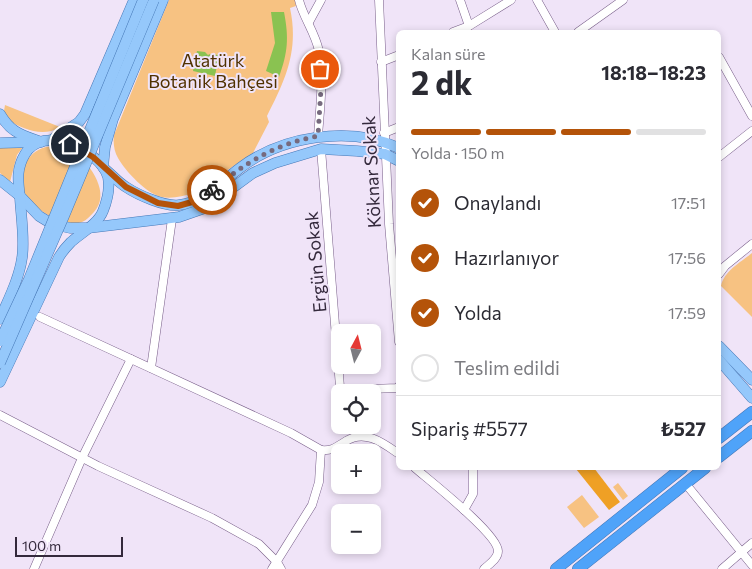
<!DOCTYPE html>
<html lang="tr">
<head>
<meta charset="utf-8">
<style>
	:root { --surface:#fff; --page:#f7f7f7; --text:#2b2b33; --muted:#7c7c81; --line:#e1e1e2; --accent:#b45309 }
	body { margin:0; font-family:Commissioner,sans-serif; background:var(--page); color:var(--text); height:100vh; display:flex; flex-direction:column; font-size:19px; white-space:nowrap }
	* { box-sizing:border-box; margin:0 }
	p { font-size:16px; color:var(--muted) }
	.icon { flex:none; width:28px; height:28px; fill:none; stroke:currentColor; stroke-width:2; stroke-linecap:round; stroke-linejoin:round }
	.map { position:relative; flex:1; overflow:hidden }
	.panel { position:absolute; left:396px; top:30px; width:325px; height:440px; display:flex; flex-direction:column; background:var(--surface); border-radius:8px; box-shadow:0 2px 8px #0003 }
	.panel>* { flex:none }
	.needle { width:32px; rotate:7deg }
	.buttons { position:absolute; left:331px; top:324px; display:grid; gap:10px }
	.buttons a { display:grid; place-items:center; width:50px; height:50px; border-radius:8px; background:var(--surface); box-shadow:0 2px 8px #0003; font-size:25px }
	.scale { position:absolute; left:15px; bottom:12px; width:108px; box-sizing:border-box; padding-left:5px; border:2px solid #34293c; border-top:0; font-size:14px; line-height:18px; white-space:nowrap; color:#34293c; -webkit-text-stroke:4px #f0e4f8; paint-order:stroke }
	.pin { position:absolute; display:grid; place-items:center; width:42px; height:42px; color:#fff; margin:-21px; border:2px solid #fff; border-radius:50%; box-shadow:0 1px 5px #0007 }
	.courier { position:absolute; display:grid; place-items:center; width:50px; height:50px; margin:-25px; border:4px solid #b45309; border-radius:50%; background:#fff; color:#222; box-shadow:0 1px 6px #0007 }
	.summary em { font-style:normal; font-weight:700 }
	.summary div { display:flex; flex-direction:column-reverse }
	.summary { display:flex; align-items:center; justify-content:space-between; height:85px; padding:0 15px }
	h1 { font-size:32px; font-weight:700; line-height:38px }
	.bar { display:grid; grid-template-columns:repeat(4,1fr); gap:8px 5px; align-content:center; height:60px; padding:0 15px }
	.bar i { height:6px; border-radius:4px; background:var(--line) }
	.bar .on { background:var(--accent) }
	.bar p { grid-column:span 4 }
	.line { display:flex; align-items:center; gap:12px; padding:0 15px; border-top:1px solid var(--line) }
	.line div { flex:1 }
	ol { padding:0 15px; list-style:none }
	li { display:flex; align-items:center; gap:15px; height:55px }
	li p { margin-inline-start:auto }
	li .icon { padding:5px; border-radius:50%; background:var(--accent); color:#fff; stroke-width:4 }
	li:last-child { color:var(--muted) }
	li i { width:28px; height:28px; border:2px solid var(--line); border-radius:50% }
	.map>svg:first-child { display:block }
</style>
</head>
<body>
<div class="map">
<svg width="752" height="569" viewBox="0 0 752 569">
	<rect width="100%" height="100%" fill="#f0e4f8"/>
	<!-- green -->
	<g fill="#f7c282">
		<path d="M 169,0 L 295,0 L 296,6 L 290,8 C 299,50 286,79 267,116 L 269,122 L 253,153 L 193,193 C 184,196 172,199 162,197 C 148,195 125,171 118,158 C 114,151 113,143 114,135 Z"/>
		<path d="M 5,105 L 60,127 C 43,138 23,129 8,120 L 4,111 Z"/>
		<path d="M 62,146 C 66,148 72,149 76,153 C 91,165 111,194 94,212 C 90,216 87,220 82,222 C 66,229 31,208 24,193 C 16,175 27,151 46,147 C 51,146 57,146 62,146 Z"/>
		<polygon points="0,147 23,147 17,155 10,182 0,173"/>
		<path d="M 752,253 L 752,317 L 721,286 C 724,271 741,262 752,253 Z"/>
		<polygon points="618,483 628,496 623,500 613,487"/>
		<polygon points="582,495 599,517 584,528 567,507"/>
	</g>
	<!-- forest -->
	<polygon fill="#efa025" points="578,468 594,468 620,502 609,510 576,469"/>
	<!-- water -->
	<g fill="#8ac251">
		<path d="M 271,12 L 284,12 C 289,38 288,52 279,77 L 266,71 L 275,43 Z"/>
		<polygon points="197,51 205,52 208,55 210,54 219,55 215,76 193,71"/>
	</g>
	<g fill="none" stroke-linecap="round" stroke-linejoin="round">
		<!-- minor casing -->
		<g stroke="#785e89" stroke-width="9">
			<g id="minor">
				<path d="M 299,0 C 303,17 315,32 319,51 C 324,78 320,109 318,136"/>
				<polyline points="379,0 389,224 399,342"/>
				<polyline points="460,0 469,26"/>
				<polyline points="537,0 555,32"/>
				<polyline points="309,22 321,0"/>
				<polyline points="453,32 469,26 511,0"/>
				<polyline points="578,32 623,0"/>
				<polyline points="719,57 752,116"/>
				<polyline points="381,62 399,55"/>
				<polyline points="384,133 399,127"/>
				<polyline points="321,149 340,387 344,390 397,388 399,386"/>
				<polyline points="719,157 752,131"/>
				<polyline points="719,274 725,266 752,244"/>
				<polyline points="40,317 291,433 321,450 319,482 312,505 272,569"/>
				<polyline points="151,368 172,219"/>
				<polyline points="0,415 98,466 212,518 259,544 277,562 281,569"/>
				<path d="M 321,450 C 333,451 336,447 346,441 C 365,429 383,443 399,454"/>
				<path d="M 415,468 C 430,481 498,534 498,551 C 498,559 489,564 484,569"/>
				<polyline points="685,483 752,565"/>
				<polyline points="464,510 473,494 473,468"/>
				<polyline points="34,569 82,458 131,359"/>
				<polyline points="722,569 752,543"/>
			</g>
		</g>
		<!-- major casing -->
		<g stroke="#4678b7" stroke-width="11">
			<g id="major">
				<path d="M 0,114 C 11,133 22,135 41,142"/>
				<polyline points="53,139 79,122 85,114 134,0"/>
				<polyline points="0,143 35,142"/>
				<polyline points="103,167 105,147 113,119 163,0"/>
				<path d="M 106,170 C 112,175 119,183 126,187 C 138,195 165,207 179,205 C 204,202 221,182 240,168 C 282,136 350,125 399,148"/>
				<polyline points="0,180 20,196 39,216 52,224 70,228 88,228 179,217 205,208 253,173 275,163 321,149 357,151 385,154 399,161"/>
				<path d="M 0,319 C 8,300 19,279 22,258 C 25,241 21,216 20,198 C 18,181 16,169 25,154 C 43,123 100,150 108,177 C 110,188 107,201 103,211 C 98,224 81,233 71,242 C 66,247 62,252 59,257 L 0,382"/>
				<polyline points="719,346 752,380"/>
				<polyline points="719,360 752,398"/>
			</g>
		</g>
		<!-- highway casing -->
		<g stroke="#4678b7" stroke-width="12">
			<g id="highway">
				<polyline points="719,438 752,412"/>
				<polyline points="719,457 752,431"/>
				<polyline points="556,569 682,468"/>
				<polyline points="578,569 705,468"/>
			</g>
		</g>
		<!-- minor -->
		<use href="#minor" stroke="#fff" stroke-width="8"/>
		<!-- major -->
		<use href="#major" stroke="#95c8fb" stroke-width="10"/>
		<!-- highway -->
		<use href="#highway" stroke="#4fa3f9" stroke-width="11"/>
		<!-- major-bridge casing -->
		<g stroke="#4678b7" stroke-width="11" stroke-linecap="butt">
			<g id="major-bridge">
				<polyline points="0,341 29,279 143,0"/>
				<polyline points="0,363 64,216 154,0"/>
			</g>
		</g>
		<!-- major-bridge -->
		<use href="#major-bridge" stroke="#95c8fb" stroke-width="10"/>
	</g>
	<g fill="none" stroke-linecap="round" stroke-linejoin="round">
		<!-- done -->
		<path stroke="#766a7e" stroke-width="5" stroke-dasharray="0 9" d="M 212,190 C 247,162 273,145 318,136 L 321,88 L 320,69"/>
		<!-- route -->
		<polyline stroke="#b45309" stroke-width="6" points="70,144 93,157 126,187 158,203 178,206 199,200 212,190"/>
	</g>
	<g text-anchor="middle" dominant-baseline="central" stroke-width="4" stroke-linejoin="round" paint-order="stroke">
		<!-- park labels -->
		<g font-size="18" fill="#503100" stroke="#f0e4f8">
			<text x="213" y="60">Atatürk<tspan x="213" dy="21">Botanik Bahçesi</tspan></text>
		</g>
		<!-- street labels -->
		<g font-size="18" fill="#34293c" stroke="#f0e4f8">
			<text transform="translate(371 172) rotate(-93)">Köknar Sokak</text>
			<text transform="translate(315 262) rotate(-95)">Ergün Sokak</text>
		</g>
	</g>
</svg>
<div class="buttons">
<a><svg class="needle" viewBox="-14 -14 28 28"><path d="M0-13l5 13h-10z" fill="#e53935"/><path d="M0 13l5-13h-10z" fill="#7c7c81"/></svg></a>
<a><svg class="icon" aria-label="locate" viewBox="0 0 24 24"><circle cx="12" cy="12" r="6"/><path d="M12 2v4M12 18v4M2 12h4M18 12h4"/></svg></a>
<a>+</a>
<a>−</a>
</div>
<div class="scale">100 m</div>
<div class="pin" style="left:320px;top:69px;background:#ea580c"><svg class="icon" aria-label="bag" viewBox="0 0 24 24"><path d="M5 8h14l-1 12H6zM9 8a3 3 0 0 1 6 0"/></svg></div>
<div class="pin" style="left:70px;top:144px;background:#1f2937"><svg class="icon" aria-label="home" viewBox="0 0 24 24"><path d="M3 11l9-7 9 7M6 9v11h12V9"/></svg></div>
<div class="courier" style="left:212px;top:190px"><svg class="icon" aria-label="bike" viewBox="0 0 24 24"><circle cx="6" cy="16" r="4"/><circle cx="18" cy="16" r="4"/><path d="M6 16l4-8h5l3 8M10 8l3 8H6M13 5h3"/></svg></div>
<section class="panel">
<div class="summary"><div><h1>2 dk</h1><p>Kalan süre</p></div><em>18:18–18:23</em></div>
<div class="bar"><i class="on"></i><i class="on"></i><i class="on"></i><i></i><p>Yolda · 150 m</p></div>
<ol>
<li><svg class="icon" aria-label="check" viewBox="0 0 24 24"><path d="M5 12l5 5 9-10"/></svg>Onaylandı<p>17:51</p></li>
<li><svg class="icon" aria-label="check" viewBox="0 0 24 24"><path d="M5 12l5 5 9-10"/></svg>Hazırlanıyor<p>17:56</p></li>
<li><svg class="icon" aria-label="check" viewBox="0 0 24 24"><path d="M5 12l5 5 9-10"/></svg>Yolda<p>17:59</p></li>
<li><i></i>Teslim edildi</li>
</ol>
<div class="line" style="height:65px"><div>Sipariş #5577</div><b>₺527</b></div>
</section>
</div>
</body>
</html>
